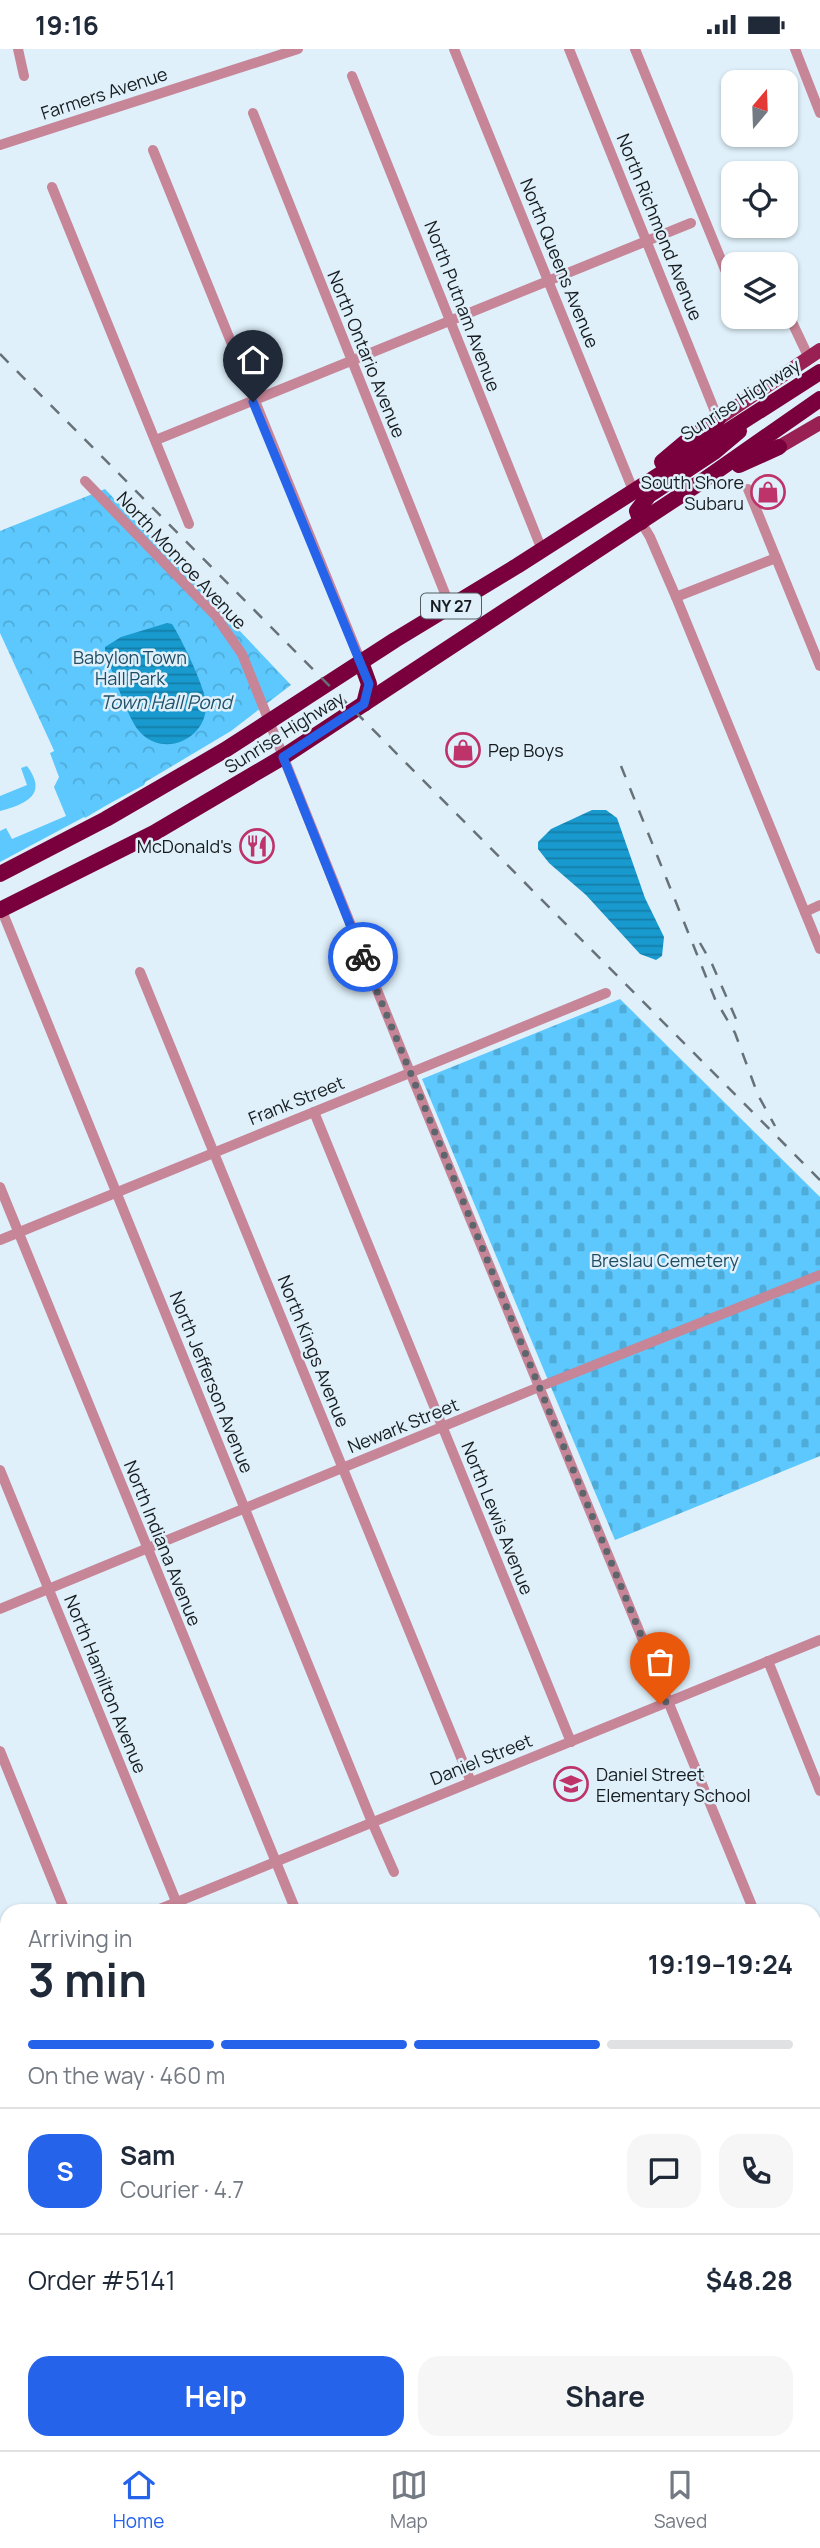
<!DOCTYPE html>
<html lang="en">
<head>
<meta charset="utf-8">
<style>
	:root { --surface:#fff; --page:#f6f6f7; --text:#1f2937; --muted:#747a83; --line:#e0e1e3; --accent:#2563eb }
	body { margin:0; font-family:Manrope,sans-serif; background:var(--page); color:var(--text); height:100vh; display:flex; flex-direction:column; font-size:26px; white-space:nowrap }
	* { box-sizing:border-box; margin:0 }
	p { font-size:23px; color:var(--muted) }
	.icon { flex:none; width:38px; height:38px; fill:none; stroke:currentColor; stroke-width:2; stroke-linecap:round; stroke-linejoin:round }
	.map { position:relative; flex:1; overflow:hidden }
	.drawer { position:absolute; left:0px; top:1855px; width:821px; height:546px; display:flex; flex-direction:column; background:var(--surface); border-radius:21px 21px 0 0; box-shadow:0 2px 5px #0004 }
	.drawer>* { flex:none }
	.needle { width:46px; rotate:19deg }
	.buttons { position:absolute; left:721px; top:21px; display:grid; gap:14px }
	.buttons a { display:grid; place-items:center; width:77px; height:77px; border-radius:14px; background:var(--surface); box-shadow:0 2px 5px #0004; font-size:35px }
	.pin { position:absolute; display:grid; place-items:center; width:60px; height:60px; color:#fff; margin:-72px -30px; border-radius:50% 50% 50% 0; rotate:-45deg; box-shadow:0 0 7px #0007 }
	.pin .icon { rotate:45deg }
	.courier { position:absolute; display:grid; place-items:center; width:70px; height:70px; margin:-35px; border:5px solid #2563eb; border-radius:50%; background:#fff; color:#222; box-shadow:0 2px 9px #0007 }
	.overview em { font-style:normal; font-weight:700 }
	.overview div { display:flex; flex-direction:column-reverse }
	.overview { display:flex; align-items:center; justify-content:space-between; height:119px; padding:0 28px }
	h1 { font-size:46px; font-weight:700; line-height:52px }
	.bar { display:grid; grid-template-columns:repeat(4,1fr); gap:10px 7px; align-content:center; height:84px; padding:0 28px }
	.bar i { height:9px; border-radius:5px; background:var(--line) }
	.bar .current { background:var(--accent) }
	.bar p { grid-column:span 4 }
	.line { display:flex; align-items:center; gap:18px; padding:0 28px; border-top:2px solid var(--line) }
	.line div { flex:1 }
	.round { display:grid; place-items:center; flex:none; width:74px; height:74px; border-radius:21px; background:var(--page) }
	.button { display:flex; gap:14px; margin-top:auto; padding:14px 28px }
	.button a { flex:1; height:80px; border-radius:21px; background:var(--accent); color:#fff; font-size:28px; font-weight:700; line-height:80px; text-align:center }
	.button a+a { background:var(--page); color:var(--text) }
	.status { display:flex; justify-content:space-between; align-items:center; height:49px; padding:0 35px; background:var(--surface); direction:ltr }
	.status svg { height:19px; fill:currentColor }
	.tab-bar { display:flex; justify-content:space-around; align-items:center; height:98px; border-top:2px solid var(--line); background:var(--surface); font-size:19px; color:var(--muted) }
	.tab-bar a { display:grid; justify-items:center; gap:4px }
	.tab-bar .current { color:var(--accent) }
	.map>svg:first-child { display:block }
</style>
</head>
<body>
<div class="status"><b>19:16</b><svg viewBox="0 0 49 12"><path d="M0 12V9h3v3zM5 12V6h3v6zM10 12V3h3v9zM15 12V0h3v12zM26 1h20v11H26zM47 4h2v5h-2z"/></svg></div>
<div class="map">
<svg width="820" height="2401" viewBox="0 0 820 2401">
	<defs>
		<pattern id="cemetery-stones" width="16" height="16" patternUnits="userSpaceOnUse" patternTransform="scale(1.75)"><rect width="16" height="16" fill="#5cc8fd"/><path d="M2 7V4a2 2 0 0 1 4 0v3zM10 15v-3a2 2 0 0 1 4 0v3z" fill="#4fabd8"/></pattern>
		<pattern id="park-crowns" width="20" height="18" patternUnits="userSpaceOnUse" patternTransform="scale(1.75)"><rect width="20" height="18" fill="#5cc8fd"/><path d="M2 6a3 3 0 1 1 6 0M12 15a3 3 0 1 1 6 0" fill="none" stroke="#4fabd8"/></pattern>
		<pattern id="water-rules" width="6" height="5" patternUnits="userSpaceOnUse" patternTransform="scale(1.75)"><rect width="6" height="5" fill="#189acf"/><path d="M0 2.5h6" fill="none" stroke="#157da7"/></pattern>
	</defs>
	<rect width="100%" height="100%" fill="#dff0fa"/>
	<!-- grass -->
	<g fill="#5cc8fd">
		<polygon points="88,686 147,730 144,736 0,813 0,782 6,779 12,790 66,767 54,738 59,728 50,704"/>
		<path d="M 27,717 C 48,745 27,755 0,762 L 0,747 L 27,736 L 21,719 Z"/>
	</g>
	<!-- cemetery -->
	<polygon fill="url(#cemetery-stones)" points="620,950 820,1148 820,1407 615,1491 422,1030"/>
	<!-- park -->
	<polygon fill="url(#park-crowns)" points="105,440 291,636 231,682 85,769 0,584 0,482"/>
	<!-- water -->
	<g fill="url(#water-rules)">
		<path d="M 167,574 L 172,575 C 181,589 205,638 206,654 C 208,690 163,710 139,682 C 128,670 112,621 105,603 L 105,598 L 121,588 Z"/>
		<polygon points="592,761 606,761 617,769 645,849 664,888 662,907 656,911 640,905 586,846 549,814 538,800 538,793 551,780"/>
	</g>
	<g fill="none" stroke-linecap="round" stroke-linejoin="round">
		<!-- minor -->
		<g stroke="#c78598" stroke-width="10">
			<polyline points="18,0 24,27"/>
			<polyline points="454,0 633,441"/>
			<polyline points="569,0 718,370"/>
			<polyline points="635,0 733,240"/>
			<polyline points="795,0 820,64"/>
			<polyline points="352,27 542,501"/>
			<polyline points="253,64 450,557"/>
			<polyline points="0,96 298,0"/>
			<polyline points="153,101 361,613"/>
			<polyline points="52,138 189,475"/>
			<polyline points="786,233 792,240 790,258 791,271 809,309"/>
			<polyline points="156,391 691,174"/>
			<polyline points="85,432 215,566 242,605 410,1023 754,1862"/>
			<polyline points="748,440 820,617"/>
			<polyline points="641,473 650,488 676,548 820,900"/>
			<polyline points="676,548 776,509"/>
			<polyline points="0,857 372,1773 394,1823"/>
			<polyline points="805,863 820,856"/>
			<polyline points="140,923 471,1733"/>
			<polyline points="314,1063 571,1693"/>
			<polyline points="0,1138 296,1862"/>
			<polyline points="0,1191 606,944"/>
			<polyline points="0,1421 180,1862"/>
			<polyline points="0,1560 539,1338 820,1226"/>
			<polyline points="768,1612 820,1742"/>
			<polyline points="0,1702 65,1862"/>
			<polyline points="155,1862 820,1591"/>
			<polyline points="0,1928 7,1925"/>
			<polyline points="814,1962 820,1959"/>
			<polyline points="0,1982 7,1999"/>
			<polyline points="814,2011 820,2026"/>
			<polyline points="0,2262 7,2280"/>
			<polyline points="0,2297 7,2294"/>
			<polyline points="54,2394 57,2401"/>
			<polyline points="168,2394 171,2401"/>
			<polyline points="281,2394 284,2401"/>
			<polyline points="398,2394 401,2401"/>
			<polyline points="515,2394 517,2401"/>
		</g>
		<!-- major -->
		<g stroke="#992052" stroke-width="14">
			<polyline points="718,370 820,301"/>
			<polyline points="779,398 820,374"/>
		</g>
		<!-- highway -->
		<g stroke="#79003c" stroke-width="16">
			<polyline points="662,413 687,392 718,370"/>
			<polyline points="739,416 779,398"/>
			<polyline points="641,473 637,462 649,446 714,403 739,382"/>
			<polyline points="361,613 369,635 364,655"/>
			<polyline points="0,825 106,770 225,701 395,591 517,517 820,323"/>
			<polyline points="0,861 154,784 283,708 704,431 820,350"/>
		</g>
		<!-- rail -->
		<g stroke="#677177" stroke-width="2.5" stroke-dasharray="12 12" stroke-linecap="butt">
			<polyline points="0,305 820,1131"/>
			<polyline points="621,717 715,950 735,984 758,1046 775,1077"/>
			<polyline points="700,894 712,915 736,970"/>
		</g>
	</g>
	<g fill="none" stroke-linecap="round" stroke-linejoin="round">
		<!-- done -->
		<polyline stroke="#5c666c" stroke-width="7" stroke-dasharray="0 12.6" points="363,908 668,1652 660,1655"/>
		<!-- route -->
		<polyline stroke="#2563eb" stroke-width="9" points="253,353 369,635 364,655 283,708 363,908"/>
	</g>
	<!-- icons -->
	<defs>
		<g id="shop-ring" transform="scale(1.75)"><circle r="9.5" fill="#dff0fa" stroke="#be336a" stroke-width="1.5"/><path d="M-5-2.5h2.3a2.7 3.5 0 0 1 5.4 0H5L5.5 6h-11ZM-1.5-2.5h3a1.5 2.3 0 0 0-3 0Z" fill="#be336a"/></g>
		<g id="restaurant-ring" transform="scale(1.75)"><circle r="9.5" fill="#dff0fa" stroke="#be336a" stroke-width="1.5"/><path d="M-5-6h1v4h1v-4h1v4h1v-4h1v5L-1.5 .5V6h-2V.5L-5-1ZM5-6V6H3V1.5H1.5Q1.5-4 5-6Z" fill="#be336a"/></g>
		<g id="school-ring" transform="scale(1.75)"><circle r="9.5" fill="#dff0fa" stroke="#be336a" stroke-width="1.5"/><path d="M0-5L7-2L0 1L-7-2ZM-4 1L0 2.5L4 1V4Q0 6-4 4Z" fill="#be336a"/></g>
	</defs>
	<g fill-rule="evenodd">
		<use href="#shop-ring" x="768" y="443"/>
		<use href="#shop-ring" x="463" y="701"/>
		<use href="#restaurant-ring" x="257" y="797"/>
		<use href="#school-ring" x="571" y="1735"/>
	</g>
	<g text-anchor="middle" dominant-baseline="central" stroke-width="5" stroke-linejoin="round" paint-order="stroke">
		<!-- shield labels -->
		<rect fill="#dff0fa" stroke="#525c61" stroke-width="2" x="421" y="544.5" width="60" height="25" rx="5"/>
		<g font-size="16" font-weight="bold" fill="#161c1f">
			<text x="451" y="557">NY 27</text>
		</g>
		<!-- street labels -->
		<g font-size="18" fill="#161c1f" stroke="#dff0fa">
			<text transform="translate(104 44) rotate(-18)">Farmers Avenue</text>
			<text transform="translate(660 178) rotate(68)">North Richmond Avenue</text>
			<text transform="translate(560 214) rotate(68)">North Queens Avenue</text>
			<text transform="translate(463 257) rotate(69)">North Putnam Avenue</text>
			<text transform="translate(367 305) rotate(68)">North Ontario Avenue</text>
			<text transform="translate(740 350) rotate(-32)">Sunrise Highway</text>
			<text transform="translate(182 511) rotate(47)">North Monroe Avenue</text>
			<text transform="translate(284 683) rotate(-32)">Sunrise Highway</text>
			<text transform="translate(296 1051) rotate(-22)">Frank Street</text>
			<text transform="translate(314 1302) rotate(68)">North Kings Avenue</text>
			<text transform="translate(212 1333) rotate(68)">North Jefferson Avenue</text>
			<text transform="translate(403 1376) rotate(-22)">Newark Street</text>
			<text transform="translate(498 1469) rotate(68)">North Lewis Avenue</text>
			<text transform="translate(163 1494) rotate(68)">North Indiana Avenue</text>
			<text transform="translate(106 1635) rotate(68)">North Hamilton Avenue</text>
			<text transform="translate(481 1710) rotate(-22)">Daniel Street</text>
		</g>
		<!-- poi labels -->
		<g font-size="18" fill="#161c1f" stroke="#dff0fa" text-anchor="end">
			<text x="744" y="433">South Shore<tspan x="744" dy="21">Subaru</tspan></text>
			<text x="488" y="701" text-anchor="start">Pep Boys</text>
			<text x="232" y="797">McDonald's</text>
			<text x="596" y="1725" text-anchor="start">Daniel Street<tspan x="596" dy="21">Elementary School</tspan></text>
		</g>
		<!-- park labels -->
		<g font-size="18" fill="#1e4d64" stroke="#dff0fa">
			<text x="130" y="608">Babylon Town<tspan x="130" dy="21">Hall Park</tspan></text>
			<text x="665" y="1211">Breslau Cemetery</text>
		</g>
		<!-- water labels -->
		<g font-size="19" font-style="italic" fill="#235168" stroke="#dff0fa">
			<text x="166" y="653">Town Hall Pond</text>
		</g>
	</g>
</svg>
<div class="buttons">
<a><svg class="needle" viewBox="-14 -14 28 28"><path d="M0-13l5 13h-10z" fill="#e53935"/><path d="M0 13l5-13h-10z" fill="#747a83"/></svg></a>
<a><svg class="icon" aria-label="locate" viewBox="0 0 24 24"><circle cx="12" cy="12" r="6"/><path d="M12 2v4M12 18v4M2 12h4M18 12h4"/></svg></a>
<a><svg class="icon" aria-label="layers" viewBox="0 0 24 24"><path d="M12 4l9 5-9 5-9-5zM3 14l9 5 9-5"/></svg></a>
</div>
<div class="pin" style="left:660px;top:1655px;background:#ea580c"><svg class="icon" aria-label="bag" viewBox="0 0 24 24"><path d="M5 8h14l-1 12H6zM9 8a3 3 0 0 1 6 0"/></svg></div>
<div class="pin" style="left:253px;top:353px;background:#1f2937"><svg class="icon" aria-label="home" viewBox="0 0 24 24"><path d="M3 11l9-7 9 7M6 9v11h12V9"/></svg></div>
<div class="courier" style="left:363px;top:908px"><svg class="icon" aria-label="bike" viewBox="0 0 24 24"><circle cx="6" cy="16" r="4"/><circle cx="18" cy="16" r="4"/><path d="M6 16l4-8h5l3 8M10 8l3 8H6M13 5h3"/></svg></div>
<section class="drawer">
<div class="overview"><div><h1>3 min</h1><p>Arriving in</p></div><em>19:19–19:24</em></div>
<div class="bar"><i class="current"></i><i class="current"></i><i class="current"></i><i></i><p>On the way · 460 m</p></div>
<div class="line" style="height:126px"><b class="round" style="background:var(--accent);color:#fff">S</b><div><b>Sam</b><p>Courier · 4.7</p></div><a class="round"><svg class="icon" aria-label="chat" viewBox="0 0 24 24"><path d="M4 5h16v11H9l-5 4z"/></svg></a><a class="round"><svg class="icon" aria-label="phone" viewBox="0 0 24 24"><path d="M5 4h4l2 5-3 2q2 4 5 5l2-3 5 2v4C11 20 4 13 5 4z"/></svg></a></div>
<div class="line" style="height:91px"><div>Order #5141</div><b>$48.28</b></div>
<div class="button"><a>Help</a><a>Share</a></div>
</section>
</div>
<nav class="tab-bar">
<a class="current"><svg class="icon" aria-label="home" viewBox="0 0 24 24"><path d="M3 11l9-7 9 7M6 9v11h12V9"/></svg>Home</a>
<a><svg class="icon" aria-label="map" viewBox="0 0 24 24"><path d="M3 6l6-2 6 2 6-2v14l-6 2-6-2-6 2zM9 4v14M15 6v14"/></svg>Map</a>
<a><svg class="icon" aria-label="saved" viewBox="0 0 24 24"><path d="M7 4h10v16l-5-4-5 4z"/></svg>Saved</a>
</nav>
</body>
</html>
